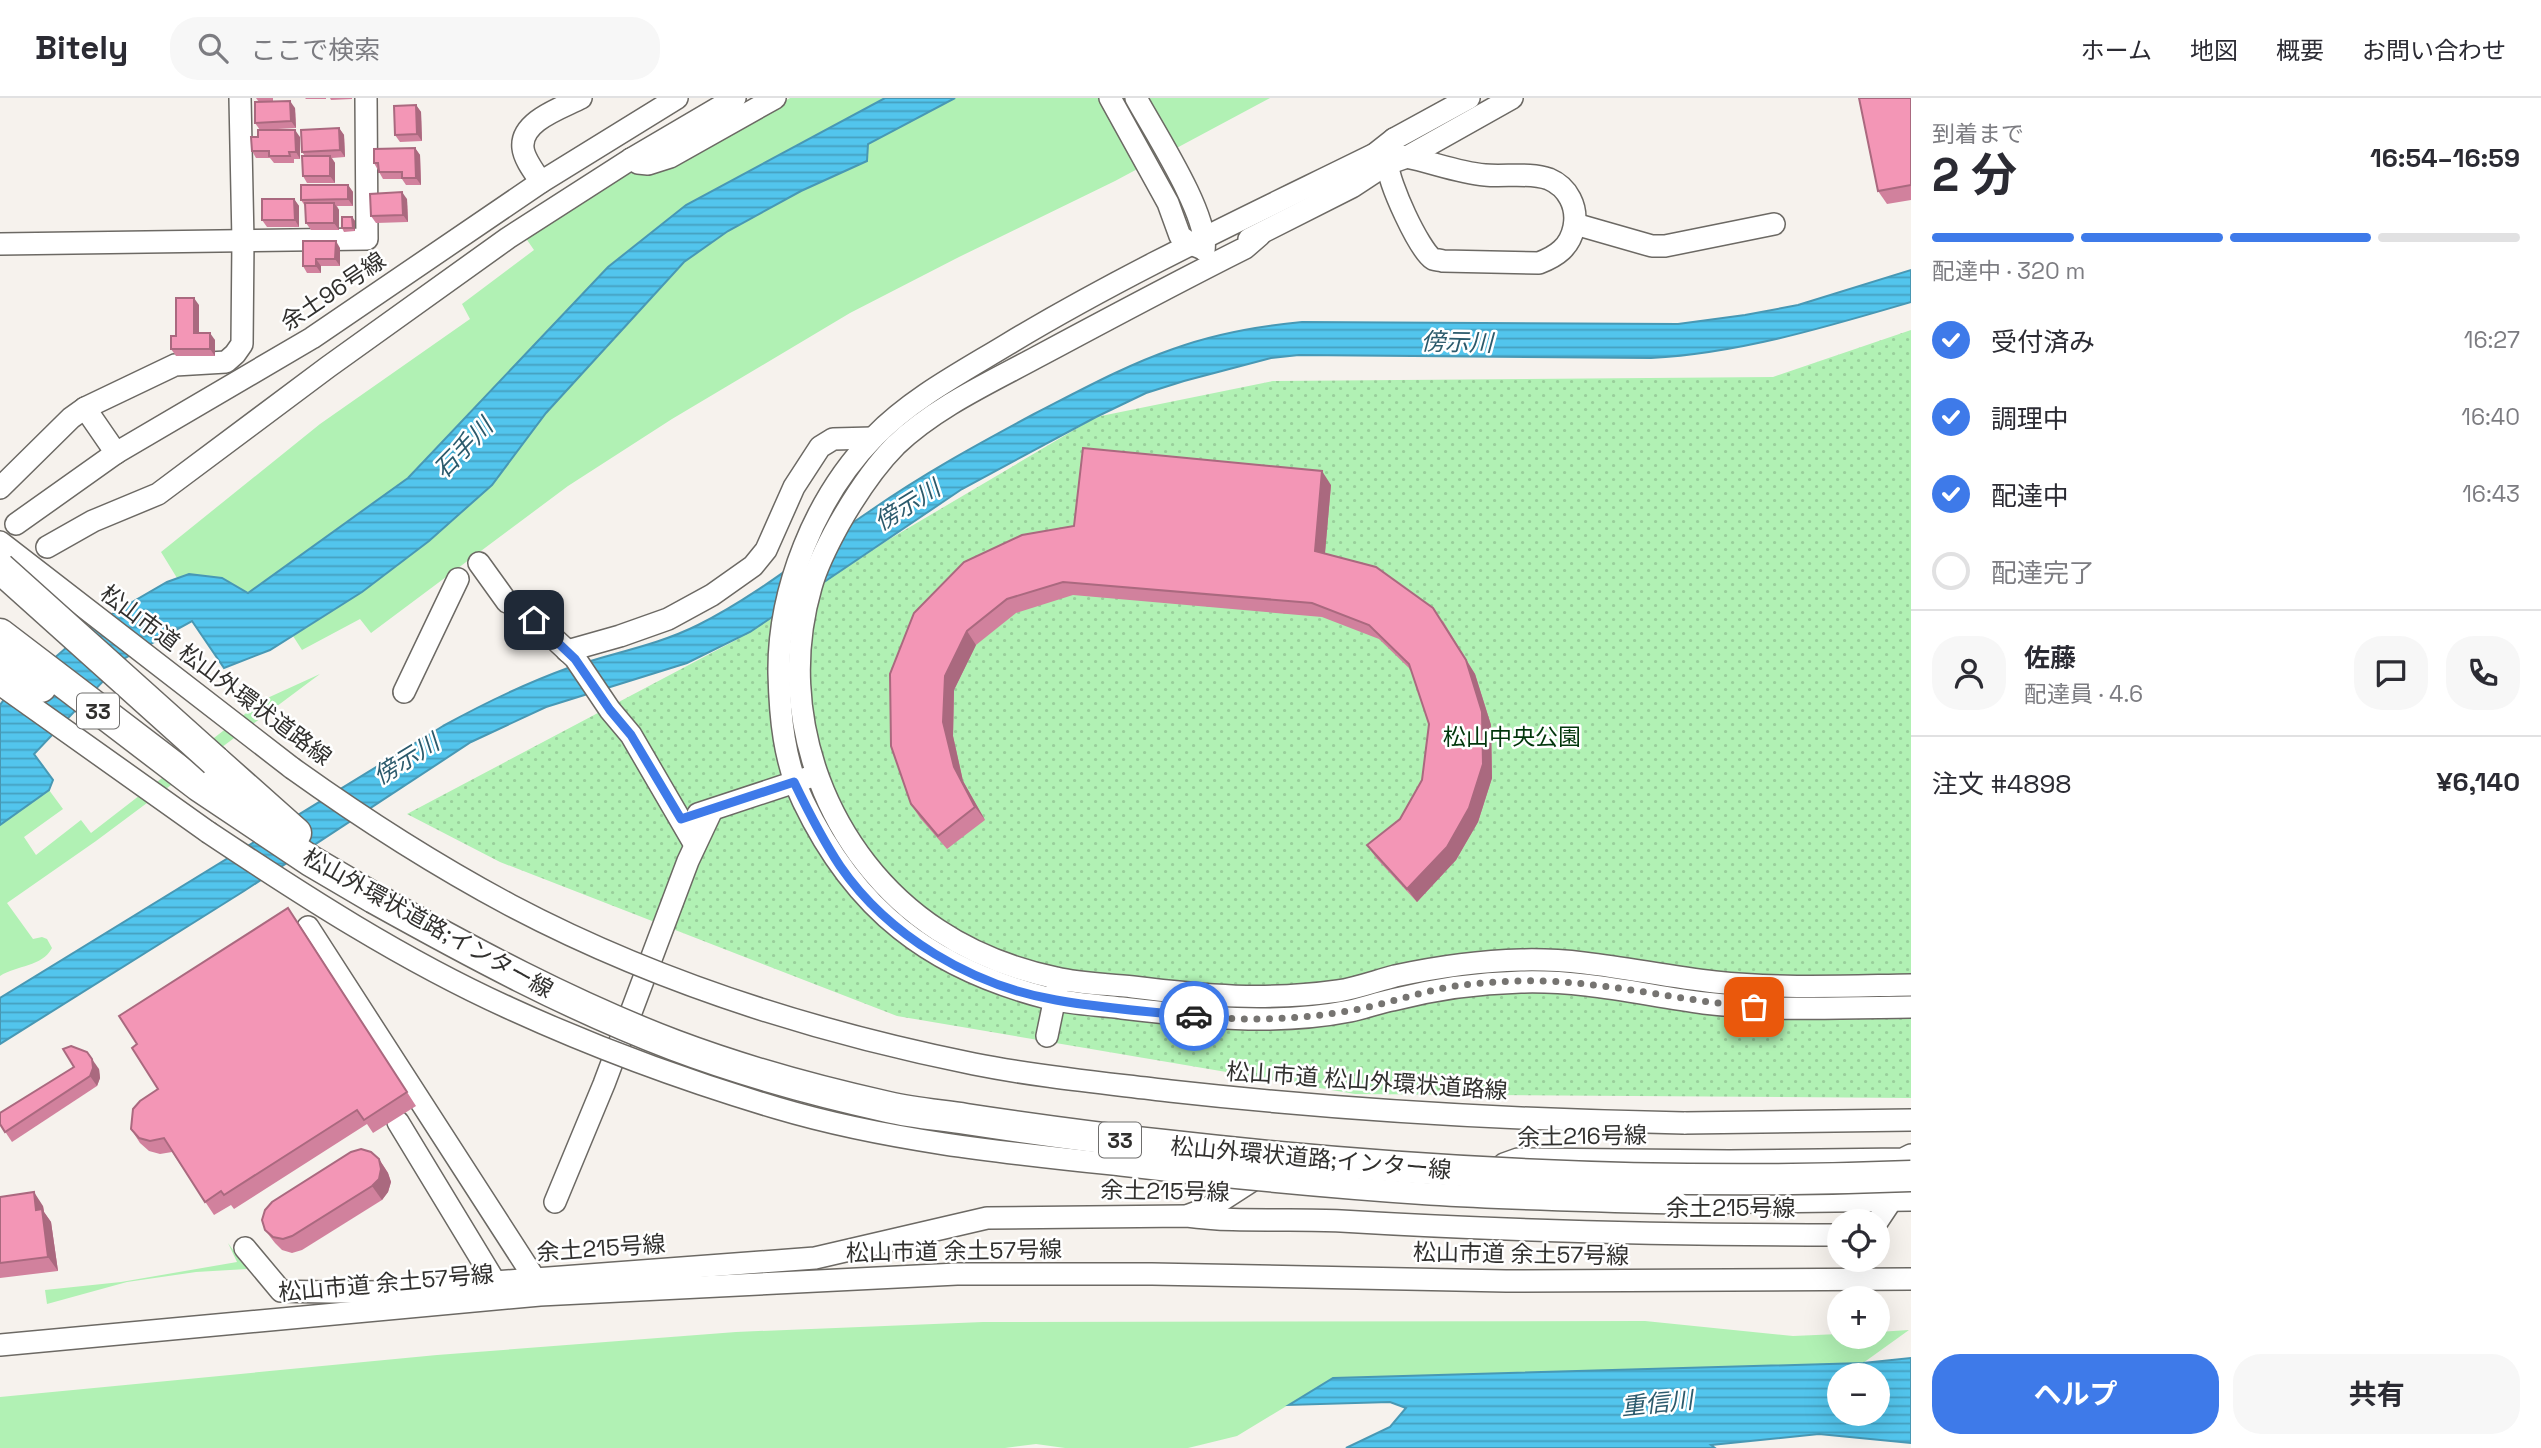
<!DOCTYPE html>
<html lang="ja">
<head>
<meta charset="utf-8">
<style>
	:root { --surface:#fff; --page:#f7f7f7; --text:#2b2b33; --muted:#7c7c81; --line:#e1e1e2; --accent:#3e7ae9 }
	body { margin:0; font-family:"Space Grotesk","Noto Sans JP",sans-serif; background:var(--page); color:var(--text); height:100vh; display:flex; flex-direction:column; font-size:26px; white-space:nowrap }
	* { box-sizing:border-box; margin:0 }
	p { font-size:23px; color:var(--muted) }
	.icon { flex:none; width:38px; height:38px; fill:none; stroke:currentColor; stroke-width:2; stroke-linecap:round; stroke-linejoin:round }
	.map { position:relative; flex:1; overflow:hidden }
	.side { display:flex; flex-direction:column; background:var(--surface); width:630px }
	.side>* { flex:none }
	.tools { position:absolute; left:1827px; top:1111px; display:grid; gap:14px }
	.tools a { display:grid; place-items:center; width:63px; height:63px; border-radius:50%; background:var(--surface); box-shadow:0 7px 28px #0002; font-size:35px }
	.pin { position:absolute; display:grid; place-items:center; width:60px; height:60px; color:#fff; margin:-30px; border-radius:14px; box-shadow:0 4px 10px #0006 }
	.courier { position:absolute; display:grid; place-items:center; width:70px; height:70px; margin:-35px; border:5px solid #3e7ae9; border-radius:50%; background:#fff; color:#222; box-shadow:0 2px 9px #0007 }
	.head em { font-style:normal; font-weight:700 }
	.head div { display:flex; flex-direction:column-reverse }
	.head { display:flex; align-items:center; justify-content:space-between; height:119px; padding:0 21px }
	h1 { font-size:46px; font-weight:700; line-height:52px }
	.bar { display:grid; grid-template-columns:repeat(4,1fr); gap:10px 7px; align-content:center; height:84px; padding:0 21px }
	.bar i { height:9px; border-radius:5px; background:var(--line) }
	.bar .on { background:var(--accent) }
	.bar p { grid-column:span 4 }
	.line { display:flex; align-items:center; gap:18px; padding:0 21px; border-top:2px solid var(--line) }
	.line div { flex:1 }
	.round { display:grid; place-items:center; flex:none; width:74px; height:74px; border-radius:28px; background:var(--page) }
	ol { padding:0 21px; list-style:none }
	li { display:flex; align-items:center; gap:21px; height:77px }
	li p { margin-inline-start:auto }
	li .icon { padding:7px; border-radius:50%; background:var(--accent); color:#fff; stroke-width:4 }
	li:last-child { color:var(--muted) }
	li i { width:38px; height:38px; border:4px solid var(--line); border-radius:50% }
	.cta { display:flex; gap:14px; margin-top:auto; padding:14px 21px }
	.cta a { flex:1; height:80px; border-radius:28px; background:var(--accent); color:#fff; font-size:28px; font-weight:700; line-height:80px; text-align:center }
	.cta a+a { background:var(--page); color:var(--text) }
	header { display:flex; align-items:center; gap:42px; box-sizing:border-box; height:98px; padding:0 35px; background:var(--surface); border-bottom:2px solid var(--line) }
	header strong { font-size:33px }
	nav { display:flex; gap:38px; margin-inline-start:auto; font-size:24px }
	.search { width:490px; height:63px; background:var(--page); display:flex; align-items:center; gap:18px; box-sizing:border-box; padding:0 24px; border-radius:28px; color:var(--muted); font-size:26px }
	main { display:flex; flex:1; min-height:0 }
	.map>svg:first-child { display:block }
</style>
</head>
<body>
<header>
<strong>Bitely</strong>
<div class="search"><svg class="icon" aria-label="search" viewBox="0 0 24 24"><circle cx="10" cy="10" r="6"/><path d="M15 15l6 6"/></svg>ここで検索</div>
<nav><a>ホーム</a><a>地図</a><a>概要</a><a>お問い合わせ</a></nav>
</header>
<main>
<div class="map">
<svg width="1911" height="1350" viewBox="0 0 1911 1350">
	<defs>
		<pattern id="park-dots" width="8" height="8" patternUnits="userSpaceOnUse" patternTransform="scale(1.75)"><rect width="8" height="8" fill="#b1f1b4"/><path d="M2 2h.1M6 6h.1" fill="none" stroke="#99cf9b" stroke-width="1.8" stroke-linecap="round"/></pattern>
		<pattern id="water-rules" width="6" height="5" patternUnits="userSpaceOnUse" patternTransform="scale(1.75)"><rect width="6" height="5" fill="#52c5ed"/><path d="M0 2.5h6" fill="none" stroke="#45a0c0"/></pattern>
	</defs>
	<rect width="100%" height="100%" fill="#f6f2ed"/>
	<!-- grass -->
	<g fill="#b1f1b4">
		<path d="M 790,0 L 885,0 L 806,43 L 608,169 L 408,380 L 248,495 C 226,482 203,471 177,480 L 161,454 L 320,326 L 470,221 L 462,206 L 534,152 L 525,139 L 626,76 L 665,70 Z"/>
		<polygon points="955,0 1270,0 1115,83 959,159 850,215 672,321 568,388 371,535 360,521 302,552 293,538 362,494 429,443 492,387 546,315 684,164 728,133 801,93 867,63 868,46"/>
		<path d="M 320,576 L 96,743 L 7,805 L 33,841 L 42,839 L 47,841 L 52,850 C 42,869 17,867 0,878 L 0,727 L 49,692 L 63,711 L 24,739 L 36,757 L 81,722 L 91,735 L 263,602 Z"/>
		<polygon points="228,1145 247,1171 196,1174 127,1184 47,1206 45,1192 121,1184 237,1164"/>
		<polygon points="1645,1223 1793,1238 1839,1236 1839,1239 1878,1239 1878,1234 1909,1232 1863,1265 1333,1280 1237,1338 1188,1350 1065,1350 1036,1346 1005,1350 0,1350 0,1299 437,1257 736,1234 983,1224"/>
	</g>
	<!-- park -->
	<polygon fill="url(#park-dots)" points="1911,232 1911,1000 1355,996 897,918 500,764 407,716 736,542 888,442 1096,319 1273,283 1773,279"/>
	<!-- water -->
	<g fill="url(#water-rules)" stroke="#4898b4" stroke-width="2" fill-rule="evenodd">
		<polygon points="885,0 955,0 868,46 867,63 801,93 728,133 684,164 546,315 492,387 429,443 362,494 270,552 224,570 192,523 125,560 34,656 53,682 49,692 0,727 0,607 16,586 35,577 91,528 167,484 189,476 222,480 248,495 408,380 608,169 686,107"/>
		<path d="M 1911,172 L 1911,204 C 1826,229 1740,255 1651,260 L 1299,257 L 1271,260 L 1184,283 L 1146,295 L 1096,319 L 962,391 L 750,534 L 687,565 L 546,609 L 471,644 L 244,793 L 0,946 L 0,900 L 443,628 C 483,606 524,586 568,570 C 611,555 656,548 698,527 C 760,496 813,451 870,413 C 923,376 978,346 1034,316 C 1079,293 1124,268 1173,251 C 1214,236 1259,228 1302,224 L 1678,226 L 1745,217 L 1798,207 Z"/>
		<path d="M 1911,1260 L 1911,1345 L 1819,1336 L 1711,1347 L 1715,1350 L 1346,1350 L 1390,1329 L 1406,1310 L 1390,1304 L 1289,1307 L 1333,1280 L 1863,1265 ZM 1839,1278 L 1878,1278 L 1878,1316 L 1839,1316 Z"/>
	</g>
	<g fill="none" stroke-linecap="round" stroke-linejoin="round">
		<!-- minor casing -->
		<g stroke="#6c6964" stroke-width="24">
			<g id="minor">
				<polyline points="1110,0 1168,105 1180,138 1191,146 1201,150"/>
				<path d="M 1136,0 C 1154,33 1210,119 1204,152"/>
				<path d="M 1469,0 L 1394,41 L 1375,56 C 1251,117 1126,175 1008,246 C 962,274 912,300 874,339 C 815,399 778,492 779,575 C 780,619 784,663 803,703 C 855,812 930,870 1047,900 C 1071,906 1098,907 1122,910 C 1198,919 1274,928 1350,913 C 1364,910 1378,905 1392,902 C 1435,891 1477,885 1521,884 C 1584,882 1643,897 1704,905 C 1773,913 1842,910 1911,909"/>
				<path d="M 1375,56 C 1413,55 1448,74 1485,77 C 1505,79 1530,74 1549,81 C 1568,89 1578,109 1574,129 C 1570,149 1557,158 1539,165 L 1443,163 C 1440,162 1436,162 1433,161 C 1419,152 1388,84 1388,67 C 1387,58 1391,49 1394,41"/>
				<polyline points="631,61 638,65 648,66 670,59 775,0"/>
				<path d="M 541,84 C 535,75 524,61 523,50 C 520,23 562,10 581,0"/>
				<polyline points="1575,126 1652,148 1665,148 1774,126"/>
				<path d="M 1260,137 L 1245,150 C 1175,185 1106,222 1037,259 C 989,285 936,309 896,347 C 873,370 855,398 839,426 C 828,446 817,467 811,489 C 774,617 827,759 938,832 C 974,856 1014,871 1056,880 C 1081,886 1108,886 1133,889 C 1204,898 1267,903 1338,893 C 1357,890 1376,883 1395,878 C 1437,869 1478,863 1521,862 C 1589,860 1649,877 1715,884 C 1781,891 1846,888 1911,887"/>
				<polyline points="1249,141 1352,89 1387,66 1407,59 1512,0"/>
				<polyline points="0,146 367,141 366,0"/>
				<polyline points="116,355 85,310 175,267 226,264 235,256 242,246 243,143 240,0"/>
				<polyline points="0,390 71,320 85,310"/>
				<polyline points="16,426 116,355 312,240 541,84 677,0"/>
				<polyline points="0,444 292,670"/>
				<polyline points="47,449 93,423 158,396 328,269 508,140 631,61 735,0"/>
				<polyline points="479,465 507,504 518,507 575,560 610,612 631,637 695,747"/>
				<polyline points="567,553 620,538 668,521 712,497 753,468 766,452 794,389 820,349 833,341 873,340"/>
				<polyline points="0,586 208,734"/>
				<polyline points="404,594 458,481"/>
				<polyline points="698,716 807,680"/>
				<polyline points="308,829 535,1181 538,1191"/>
				<polyline points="1047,938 1057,890"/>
				<polyline points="398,1024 495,1184 498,1194"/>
				<polyline points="1684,1025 1911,1022"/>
				<polyline points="1504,1066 1518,1061 1729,1063 1903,1061 1911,1057"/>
				<polyline points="555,1104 604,986 688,763 712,712"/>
				<polyline points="1678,1105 1911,1102"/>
				<polyline points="1189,1117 1213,1108 1261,1077"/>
				<polyline points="1877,1124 1891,1103"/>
				<path d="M 245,1150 L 281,1193 C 353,1195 424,1195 495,1184 L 815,1160 L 987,1120 L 1187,1118 C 1238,1125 1290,1120 1341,1123 C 1507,1133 1673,1137 1839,1137"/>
				<polyline points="0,1247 540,1197 957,1176 1152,1176 1506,1183 1911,1181"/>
			</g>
		</g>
		<!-- highway casing -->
		<g stroke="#6c6964" stroke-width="33">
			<g id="highway">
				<polyline points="0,536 199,688 311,763 374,800"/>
				<polyline points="0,564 41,589"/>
				<polyline points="215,663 296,735"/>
			</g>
		</g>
		<!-- minor -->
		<use href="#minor" stroke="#fff" stroke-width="21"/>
		<!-- highway -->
		<use href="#highway" stroke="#fff" stroke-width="30"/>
		<!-- minor-bridge casing -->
		<g stroke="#6c6964" stroke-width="24" stroke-linecap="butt">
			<g id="minor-bridge">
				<path d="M 292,670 C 359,718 437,768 510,807 C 654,883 815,934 974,966 C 1039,979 1105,985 1170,993 C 1341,1012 1512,1022 1684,1025"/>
				<path d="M 208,734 C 304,798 403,862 509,910 C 596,950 686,983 777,1010 C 888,1043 1007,1055 1121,1067 C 1224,1079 1327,1089 1430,1096 C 1513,1101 1595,1103 1678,1105"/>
			</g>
		</g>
		<!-- highway-bridge casing -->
		<g stroke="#6c6964" stroke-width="33" stroke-linecap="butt">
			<g id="highway-bridge">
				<polyline points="0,470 215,663"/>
				<path d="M 374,800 C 471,854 569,907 674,947 C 743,973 816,993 888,1009 C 914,1015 940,1017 966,1021 C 1032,1031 1098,1040 1164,1047 C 1410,1075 1663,1088 1911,1078"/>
			</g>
		</g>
		<!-- minor-bridge -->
		<use href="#minor-bridge" stroke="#fff" stroke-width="21"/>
		<!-- highway-bridge -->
		<use href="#highway-bridge" stroke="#fff" stroke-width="30"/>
	</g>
	<!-- wall -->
	<g fill="#d1819d">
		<polygon points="256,0 273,0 273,4 259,4"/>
		<polygon points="305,0 326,0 326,1 306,1"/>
		<polygon points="330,0 352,0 352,1 331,2"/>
		<polygon points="1911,0 1911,102 1887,106 1878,93"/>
		<polygon points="416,7 421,14 422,43 400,44 395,37"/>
		<polygon points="295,10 296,30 260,32 255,25"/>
		<polygon points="339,30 344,37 345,59 332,60 335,65 335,85 307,85 303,78 305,58 302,54"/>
		<polygon points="300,39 300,61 294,61 294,65 274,65 270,60 256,60 252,53"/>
		<polygon points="415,50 420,57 421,87 406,87 402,81 383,81 374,65"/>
		<polygon points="348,87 353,94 353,108 337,108 339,112 339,132 311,132 306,125 305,108 301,102"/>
		<polygon points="294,101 299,108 299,129 267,129 262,122"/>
		<polygon points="407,101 408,124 376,125 371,118"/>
		<polygon points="352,119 355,123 355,133 344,134 342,130"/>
		<polygon points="303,143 340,150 340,168 321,168 321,175 307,175 303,168"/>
		<polygon points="199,207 199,235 215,242 215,258 176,258 171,251 176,238"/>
		<polygon points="1331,387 1325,455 1443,523 1475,576 1491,627 1492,680 1478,724 1456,762 1417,804 1377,761 1367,747 1400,721 1422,682 1429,626 1411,572 1379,541 1322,519 1073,497 1016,515 976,547 954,592 953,638 963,683 985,722 947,751 920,720 911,706 891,648 1022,437"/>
		<polygon points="297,823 416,1008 373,1035 367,1026 234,1111 231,1107 214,1117 172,1054 160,1056 149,1053 140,1045 131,1031 158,991"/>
		<polygon points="99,971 100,980 97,988 12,1044 0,1026"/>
		<polygon points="379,1061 388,1075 391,1084 388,1094 382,1102 302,1152 292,1155 282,1152 275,1145 265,1132"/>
		<polygon points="0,1099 43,1108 44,1114 51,1124 58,1173 0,1180"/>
	</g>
	<!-- shaded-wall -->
	<g fill="#aa697f">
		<polygon points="290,3 295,10 296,30 291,23"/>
		<polygon points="416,7 421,14 422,43 417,36"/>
		<polygon points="339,30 344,37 345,59 340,52"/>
		<polygon points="295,32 300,39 300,61 296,54"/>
		<polygon points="415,50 420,57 421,87 416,80"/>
		<polygon points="330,58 335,65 335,85 330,78"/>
		<polygon points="348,87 353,94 353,108 348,101"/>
		<polygon points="402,94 407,101 408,124 403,117"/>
		<polygon points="294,101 299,108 299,129 295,122"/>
		<polygon points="334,105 339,112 339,132 334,125"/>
		<polygon points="352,119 355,123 355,133 353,130"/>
		<polygon points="336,143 340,150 340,168 335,161"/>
		<polygon points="316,161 321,168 321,175 316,168"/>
		<polygon points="194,200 199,207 199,242 194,235"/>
		<polygon points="210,235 215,242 215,258 210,251"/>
		<polygon points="1322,373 1331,387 1324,466 1315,453"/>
		<polygon points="1433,510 1475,576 1491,627 1492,680 1478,724 1456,762 1417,804 1407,791 1483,666"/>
		<polygon points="967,533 976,547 954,592 953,638 963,683 985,722 975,709 954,669 943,624 945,578"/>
		<polygon points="288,810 297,823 416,1008 407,994"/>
		<polygon points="87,954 99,971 100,980 97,988 90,978"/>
		<polygon points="379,1061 388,1075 391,1084 388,1094 382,1102 372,1088"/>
		<polygon points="34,1094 43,1108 44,1114 51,1124 58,1173 48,1159 36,1112"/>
	</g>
	<!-- building -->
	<g fill="#f396b6" stroke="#aa697f" stroke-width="2">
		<polygon points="1859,0 1911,0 1911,87 1878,93"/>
		<polygon points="290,3 291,23 255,25 255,4"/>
		<polygon points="416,7 417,36 395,37 394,8"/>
		<polygon points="339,30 340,52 302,54 301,32"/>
		<polygon points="258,32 295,32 296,54 289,54 290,58 269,58 269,53 252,53 251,39 258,39"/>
		<polygon points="415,50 416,80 402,80 402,74 379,74 378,65 374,65 374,51"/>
		<polygon points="302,58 330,58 330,78 303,78"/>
		<polygon points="301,87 348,87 348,101 301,102"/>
		<polygon points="402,94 403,117 371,118 370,96"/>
		<polygon points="262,101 294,101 295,122 262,122"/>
		<polygon points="305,105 334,105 334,125 306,125"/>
		<polygon points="342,119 352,119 353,130 342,130"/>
		<polygon points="303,143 336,143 335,161 316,161 316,168 303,168"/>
		<polygon points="176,200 194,200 194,235 210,235 210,251 171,251 171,238 176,238"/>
		<polygon points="1083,350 1322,373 1315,453 1376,469 1433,510 1466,562 1482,614 1483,666 1469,710 1447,749 1407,791 1367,747 1400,721 1422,682 1429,626 1409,566 1369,527 1312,505 1063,484 1007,501 967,533 945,578 943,624 954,669 975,709 938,738 911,706 891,648 890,576 914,515 964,464 1022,437 1074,428"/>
		<polygon points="288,810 407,994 364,1022 357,1012 224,1097 221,1093 205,1104 164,1040 150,1043 139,1040 131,1031 133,1011 140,1003 158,991 132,950 137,946 119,918"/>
		<polygon points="71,948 87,954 92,961 93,970 90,978 5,1034 0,1026 0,1015 74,969 63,951"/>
		<polygon points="361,1051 371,1054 379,1061 381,1071 379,1081 372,1088 292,1138 283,1141 273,1139 265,1132 262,1122 265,1112 272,1104 351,1054"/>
		<polygon points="34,1094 36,1112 42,1111 48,1159 0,1165 0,1099"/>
	</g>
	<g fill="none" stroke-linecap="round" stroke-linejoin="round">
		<!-- done -->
		<path stroke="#767471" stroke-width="7" stroke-dasharray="0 12.6" d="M 1194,918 C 1246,923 1296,922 1348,913 C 1386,907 1423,892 1462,887 C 1498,883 1538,881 1574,885 C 1634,890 1693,904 1754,909"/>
		<!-- route -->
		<path stroke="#3e7ae9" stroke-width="9" d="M 534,522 L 575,561 L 610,612 L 631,637 L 681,721 L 794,684 C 808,713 822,741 840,768 C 888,838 973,888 1056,902 C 1101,910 1148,914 1194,918"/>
	</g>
	<g text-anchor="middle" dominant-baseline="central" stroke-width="5" stroke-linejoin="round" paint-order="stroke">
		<!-- shield labels -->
		<g fill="#fff" stroke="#6f6e6d" stroke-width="2">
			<rect x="77" y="595.5" width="42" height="35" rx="5"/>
			<rect x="1099" y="1024.5" width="42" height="35" rx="5"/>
		</g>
		<g font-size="21" font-weight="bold" fill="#31302e">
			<text x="98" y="613">33</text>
			<text x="1120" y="1042">33</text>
		</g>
		<!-- street labels -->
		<g font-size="23" fill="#31302e" stroke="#fff">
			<text transform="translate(333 193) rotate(-34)">余土96号線</text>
			<text transform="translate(216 577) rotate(37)">松山市道 松山外環状道路線</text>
			<text transform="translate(428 825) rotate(29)">松山外環状道路;インター線</text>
			<text transform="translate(1367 983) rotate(4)">松山市道 松山外環状道路線</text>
			<text transform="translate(1582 1038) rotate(-1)">余土216号線</text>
			<text transform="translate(1311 1060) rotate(5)">松山外環状道路;インター線</text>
			<text transform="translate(1165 1093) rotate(1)">余土215号線</text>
			<text x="1731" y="1110">余土215号線</text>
			<text transform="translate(601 1150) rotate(-4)">余土215号線</text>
			<text transform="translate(954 1153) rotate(-1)">松山市道 余土57号線</text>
			<text transform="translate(1521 1156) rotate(1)">松山市道 余土57号線</text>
			<text transform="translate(386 1185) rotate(-5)">松山市道 余土57号線</text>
		</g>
		<!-- park labels -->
		<g font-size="23" fill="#01360b" stroke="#fff">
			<text x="1512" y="639">松山中央公園</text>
		</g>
		<!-- water labels -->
		<g font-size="24" font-style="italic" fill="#2b5a6c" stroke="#fff">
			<text transform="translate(1457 244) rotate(1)">傍示川</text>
			<text transform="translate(463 350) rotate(-46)">石手川</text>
			<text transform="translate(907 407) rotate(-32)">傍示川</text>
			<text transform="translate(406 661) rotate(-32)">傍示川</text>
			<text transform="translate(1657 1305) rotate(-6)">重信川</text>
		</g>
	</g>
</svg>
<div class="tools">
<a><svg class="icon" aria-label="locate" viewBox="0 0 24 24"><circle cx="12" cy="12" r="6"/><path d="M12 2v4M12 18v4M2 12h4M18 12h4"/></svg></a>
<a>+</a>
<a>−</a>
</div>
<div class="pin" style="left:1754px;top:909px;background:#ea580c"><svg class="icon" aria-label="bag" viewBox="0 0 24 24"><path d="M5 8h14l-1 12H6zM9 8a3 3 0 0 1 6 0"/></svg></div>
<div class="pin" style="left:534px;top:522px;background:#1f2937"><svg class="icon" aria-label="home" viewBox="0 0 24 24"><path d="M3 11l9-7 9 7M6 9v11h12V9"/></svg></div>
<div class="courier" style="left:1194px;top:918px"><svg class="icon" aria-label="car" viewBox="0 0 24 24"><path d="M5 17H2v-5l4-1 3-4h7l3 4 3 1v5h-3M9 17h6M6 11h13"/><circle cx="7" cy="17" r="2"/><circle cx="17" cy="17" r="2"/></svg></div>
</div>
<section class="side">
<div class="head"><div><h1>2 分</h1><p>到着まで</p></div><em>16:54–16:59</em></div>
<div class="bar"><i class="on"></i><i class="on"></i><i class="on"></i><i></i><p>配達中 · 320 m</p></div>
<ol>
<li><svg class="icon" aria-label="check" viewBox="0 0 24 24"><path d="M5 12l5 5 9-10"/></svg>受付済み<p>16:27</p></li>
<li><svg class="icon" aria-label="check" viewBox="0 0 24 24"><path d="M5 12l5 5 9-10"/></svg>調理中<p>16:40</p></li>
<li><svg class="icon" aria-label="check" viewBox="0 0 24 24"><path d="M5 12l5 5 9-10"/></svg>配達中<p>16:43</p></li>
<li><i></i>配達完了</li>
</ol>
<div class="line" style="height:126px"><a class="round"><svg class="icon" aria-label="person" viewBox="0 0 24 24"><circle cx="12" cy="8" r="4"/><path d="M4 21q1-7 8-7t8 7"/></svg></a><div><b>佐藤</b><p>配達員 · 4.6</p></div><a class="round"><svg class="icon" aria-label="chat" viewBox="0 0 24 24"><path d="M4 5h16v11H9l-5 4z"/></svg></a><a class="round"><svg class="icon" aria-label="phone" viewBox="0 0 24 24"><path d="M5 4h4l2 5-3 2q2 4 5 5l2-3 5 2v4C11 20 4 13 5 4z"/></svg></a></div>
<div class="line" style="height:91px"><div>注文 #4898</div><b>¥6,140</b></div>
<div class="cta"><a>ヘルプ</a><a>共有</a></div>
</section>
</main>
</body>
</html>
